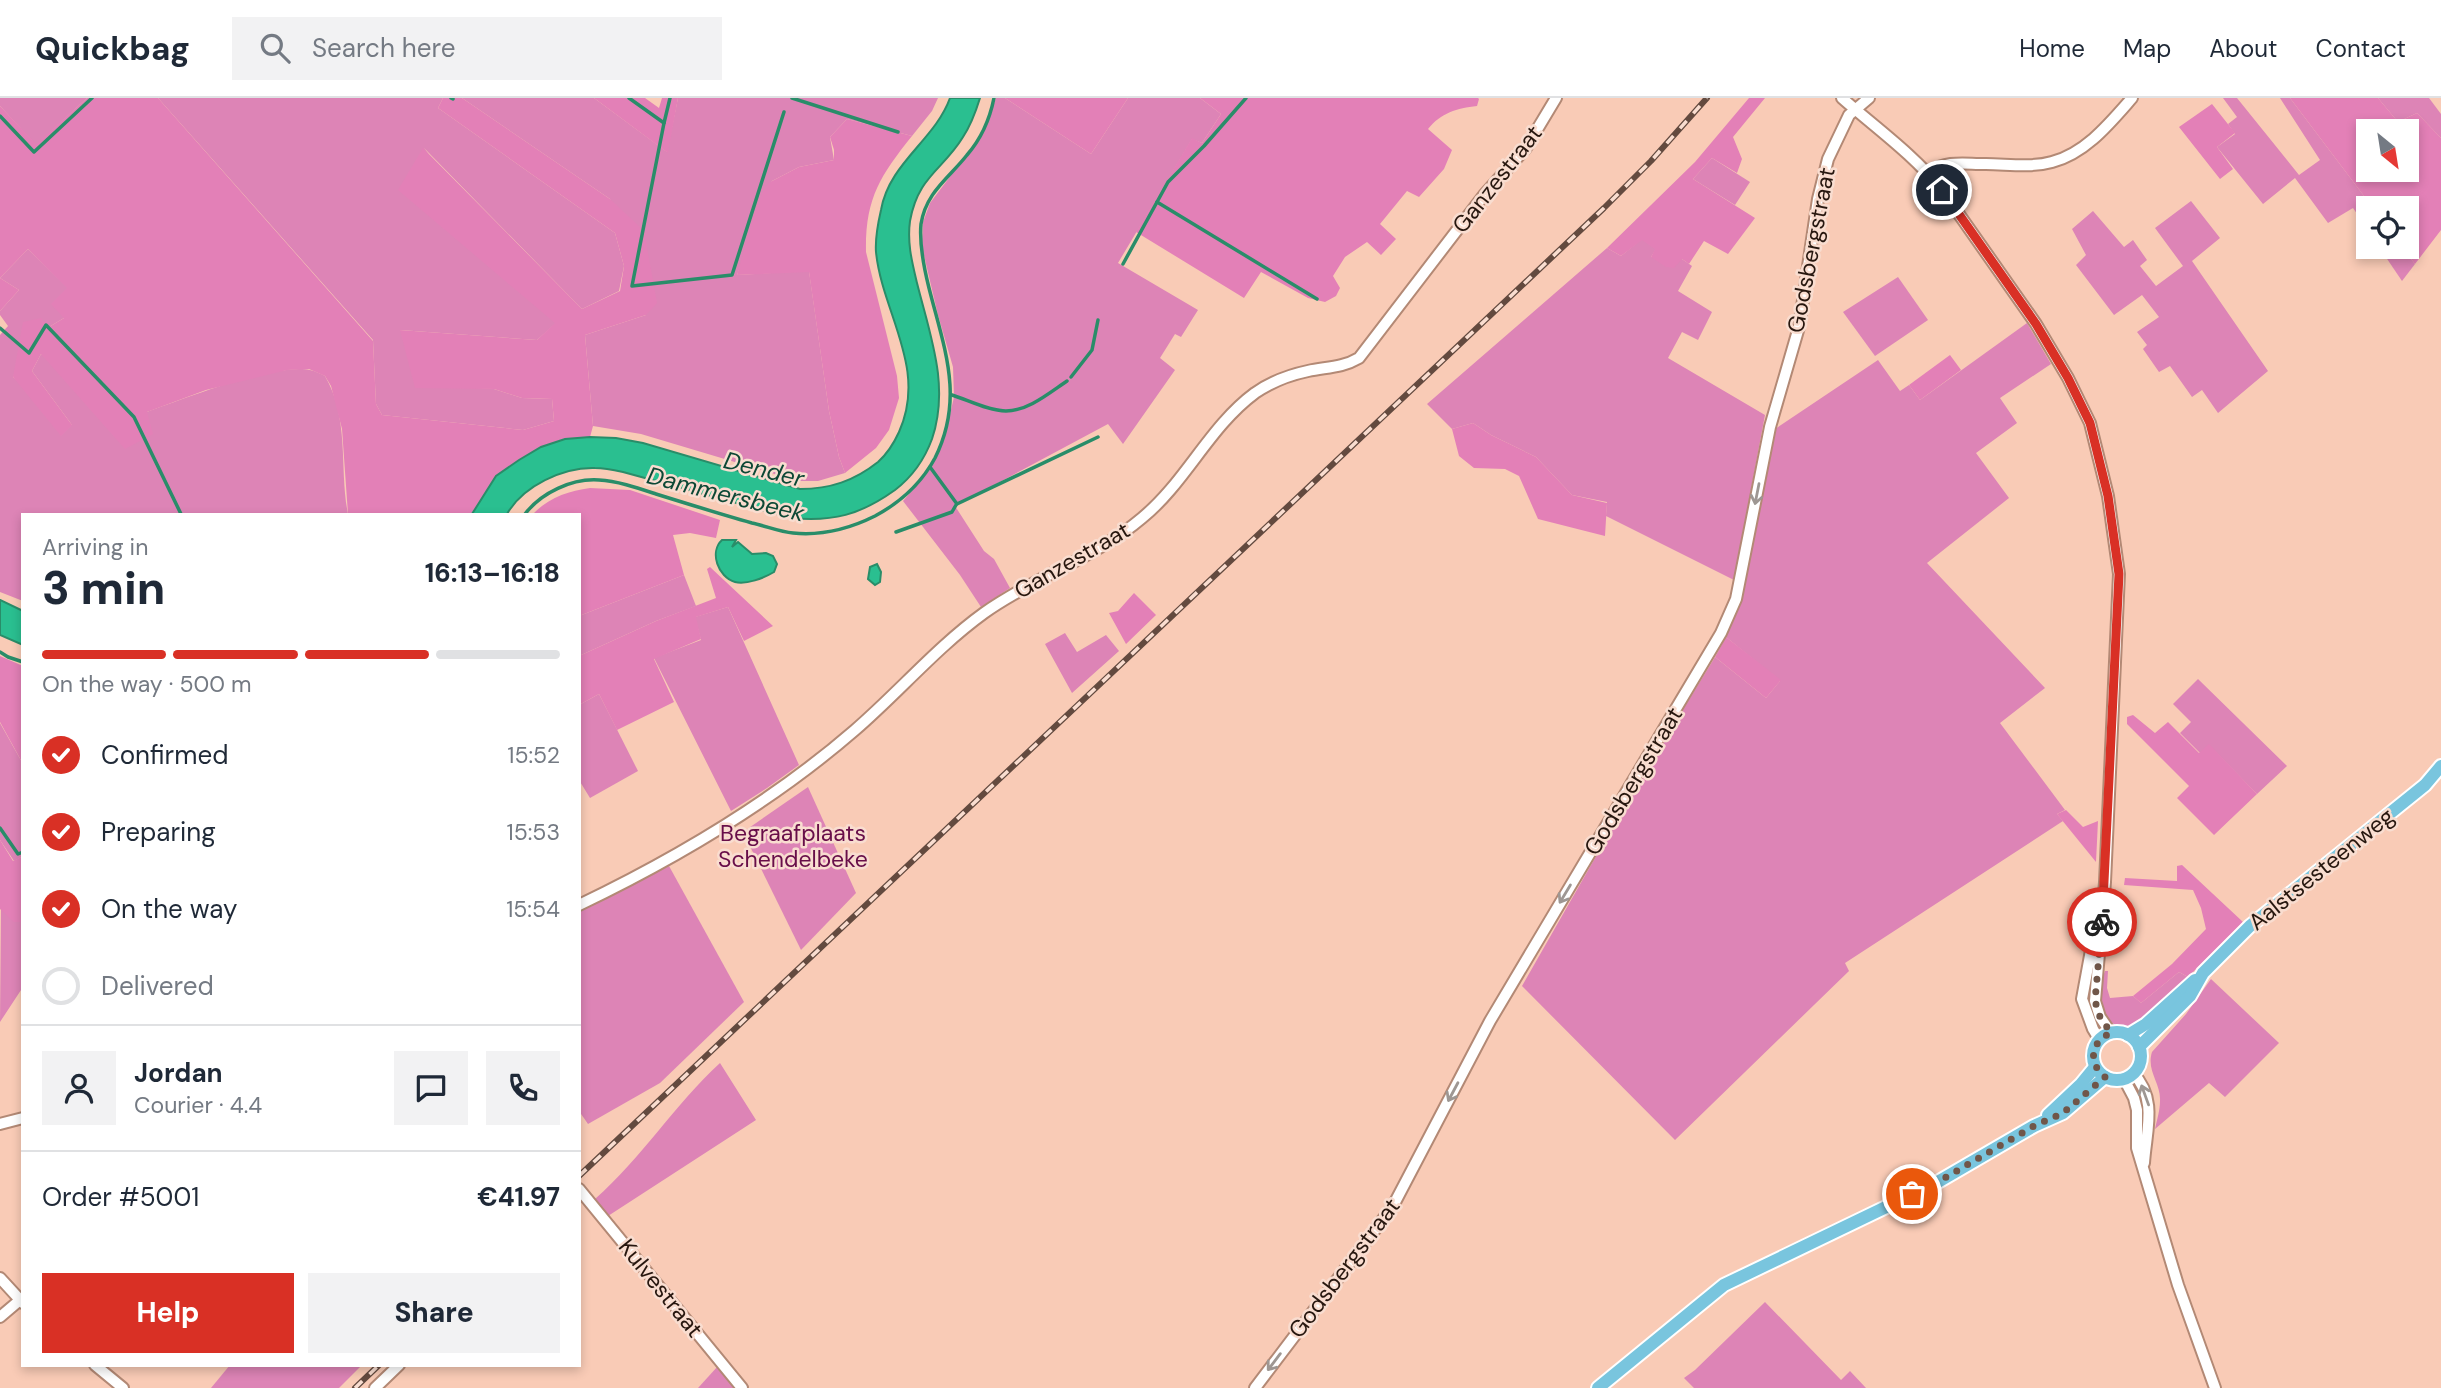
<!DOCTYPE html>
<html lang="en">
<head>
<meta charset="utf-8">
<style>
	:root { --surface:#fff; --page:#f2f2f3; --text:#1f2937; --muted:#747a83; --line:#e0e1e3; --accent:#d93025 }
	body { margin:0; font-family:"DM Sans",sans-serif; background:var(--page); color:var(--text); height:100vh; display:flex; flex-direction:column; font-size:26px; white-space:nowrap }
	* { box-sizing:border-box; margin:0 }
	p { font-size:23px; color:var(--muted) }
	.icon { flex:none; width:38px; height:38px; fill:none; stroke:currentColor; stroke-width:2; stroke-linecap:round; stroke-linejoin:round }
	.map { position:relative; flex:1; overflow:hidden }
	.sheet { position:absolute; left:21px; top:415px; width:560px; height:854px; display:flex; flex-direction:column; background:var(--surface); border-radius:0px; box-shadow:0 4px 10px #0003 }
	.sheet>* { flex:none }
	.needle { width:46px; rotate:150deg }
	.controls { position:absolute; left:2356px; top:21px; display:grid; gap:14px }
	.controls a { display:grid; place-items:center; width:63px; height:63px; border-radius:0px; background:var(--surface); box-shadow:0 4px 10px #0003; font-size:35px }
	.pin { position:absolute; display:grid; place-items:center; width:60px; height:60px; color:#fff; margin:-30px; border:4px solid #fff; border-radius:50%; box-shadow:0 2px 7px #0007 }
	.courier { position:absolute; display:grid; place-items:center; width:70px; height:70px; margin:-35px; border:5px solid #d93025; border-radius:50%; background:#fff; color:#222; box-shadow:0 2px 9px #0007 }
	.headline em { font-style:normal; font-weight:800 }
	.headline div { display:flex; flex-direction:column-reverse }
	.headline { display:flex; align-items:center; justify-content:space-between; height:119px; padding:0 21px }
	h1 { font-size:46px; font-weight:800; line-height:52px }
	.bar { display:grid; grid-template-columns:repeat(4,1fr); gap:10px 7px; align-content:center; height:84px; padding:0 21px }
	.bar i { height:9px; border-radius:5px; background:var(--line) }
	.bar .on { background:var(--accent) }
	.bar p { grid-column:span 4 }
	.line { display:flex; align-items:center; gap:18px; padding:0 21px; border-top:2px solid var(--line) }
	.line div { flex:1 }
	.round { display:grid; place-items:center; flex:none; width:74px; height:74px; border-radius:0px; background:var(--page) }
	ol { padding:0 21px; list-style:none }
	li { display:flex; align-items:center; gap:21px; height:77px }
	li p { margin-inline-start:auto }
	li .icon { padding:7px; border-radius:50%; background:var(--accent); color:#fff; stroke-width:4 }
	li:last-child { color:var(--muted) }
	li i { width:38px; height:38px; border:4px solid var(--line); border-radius:50% }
	.primary-button { display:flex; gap:14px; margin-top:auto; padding:14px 21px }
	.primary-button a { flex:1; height:80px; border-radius:0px; background:var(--accent); color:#fff; font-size:28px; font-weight:800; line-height:80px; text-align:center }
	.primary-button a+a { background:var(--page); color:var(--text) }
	header { display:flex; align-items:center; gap:42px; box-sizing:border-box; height:98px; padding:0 35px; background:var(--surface); border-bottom:2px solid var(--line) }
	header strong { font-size:33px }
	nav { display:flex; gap:38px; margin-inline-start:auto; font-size:24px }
	.search { width:490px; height:63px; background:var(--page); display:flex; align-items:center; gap:18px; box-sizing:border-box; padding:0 24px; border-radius:0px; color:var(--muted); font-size:26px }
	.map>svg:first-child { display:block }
</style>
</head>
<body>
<header>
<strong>Quickbag</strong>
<div class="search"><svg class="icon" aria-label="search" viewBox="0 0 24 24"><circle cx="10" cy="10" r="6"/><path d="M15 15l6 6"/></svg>Search here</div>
<nav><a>Home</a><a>Map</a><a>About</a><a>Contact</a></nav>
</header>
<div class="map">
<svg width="2441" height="1290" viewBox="0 0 2441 1290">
	<rect width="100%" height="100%" fill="#f9cbb6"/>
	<!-- green -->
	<g fill="#dd84b6">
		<polygon points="0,0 87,0 36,47 0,8"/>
		<polygon points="158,0 443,0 438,10 615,135 624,168 619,193 582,211 424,50 556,225 537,242 400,232 466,289 494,291 522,300 552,301 554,323 523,332 382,317 376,306 373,242"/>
		<polygon points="462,0 594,0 667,54 678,0 938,0 932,13 912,38 847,21 830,39 834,62 799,69 772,83 737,177 809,173 829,313 839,359 845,375 818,383 798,383 641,336 593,328 585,237 646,217 610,101"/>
		<polygon points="996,0 1005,0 1091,56 1128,0 1200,0 1221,16 1202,45 1192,41 1118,165 1198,212 1181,239 1175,236 1160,260 1175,272 1123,346 1108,326 955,408 984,453 994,461 1010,490 981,509 960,477 903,403 928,374 944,342 954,299 953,269 938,217 922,149 923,124 930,105 983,35"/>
		<polygon points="2223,0 2237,0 2299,77 2320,62 2280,0 2290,0 2373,110 2368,110 2368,132 2353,110 2328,125 2295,80 2263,106 2217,49 2235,36 2228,26 2237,19"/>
		<polygon points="2378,0 2429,0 2441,16 2441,40 2417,15 2398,24"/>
		<polygon points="1712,60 1750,84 1735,107 1693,81"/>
		<polygon points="2191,103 2220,140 2192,163 2268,273 2218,315 2202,292 2192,299 2170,268 2159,274 2143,251 2147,247 2137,234 2159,219 2142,197 2114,217 2076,167 2086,157 2072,131 2093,113 2124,149 2133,142 2147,162 2140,168 2156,188 2183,168 2155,130"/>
		<polygon points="1642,141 1656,151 1651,159 1682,161 1692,168 1678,193 1712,214 1698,242 1682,234 1668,260 1765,317 1734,482 1606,418 1607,404 1572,397 1536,359 1491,337 1473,325 1452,331 1427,306 1607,150 1621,158"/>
		<polygon points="2379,149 2402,149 2415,166 2402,183"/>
		<path d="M 28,151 L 68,190 L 64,220 L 49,229 L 13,279 L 72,327 L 32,273 L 41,256 L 147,314 C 180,302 278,264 310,272 C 315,273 321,276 325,278 C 350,321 339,371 348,416 L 23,416 L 23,503 L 0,494 L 0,237 L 8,228 L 0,217 L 0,213 L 19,192 L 0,180 Z"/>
		<polygon points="1898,179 1928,222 1875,258 1843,214"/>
		<polygon points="2027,225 2051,266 2000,300 2017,325 1976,355 2009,400 1927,465 2045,590 2000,625 2065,712 2057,716 2063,723 1845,865 1849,873 1675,1042 1522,888 1631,697 1715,559 1766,600 1780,583 1726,539 1742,496 1775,331 1878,262 1900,293 1909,287 1920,302"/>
		<polygon points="684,477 696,508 656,523 579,558 579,518"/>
		<polygon points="728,509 799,667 767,690 731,713 654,560 701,542 695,519"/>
		<polygon points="1065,535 1077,554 1106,537 1119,553 1072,595 1045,546"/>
		<polygon points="2198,581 2287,668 2257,696 2209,647 2200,655 2180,635 2191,624 2173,606"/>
		<polygon points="599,596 638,673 590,700 579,682 579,607"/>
		<polygon points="0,625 23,666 23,758 14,763 0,742"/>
		<polygon points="808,689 856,795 801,852 743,734"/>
		<polygon points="669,768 744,904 660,985 588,1026 579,1013 579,814"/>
		<polygon points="1,809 21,824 23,822 23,889 0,924"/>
		<path d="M 2105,873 L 2108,873 L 2107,890 L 2110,900 L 2133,898 L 2141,905 L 2179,874 L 2188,879 L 2143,924 L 2126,931 C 2097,924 2095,898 2105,873 Z"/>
		<path d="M 2211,881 L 2279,945 L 2225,999 L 2209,985 L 2155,1031 C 2157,1022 2160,1012 2160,1003 C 2161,985 2146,973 2152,954 L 2186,916 Z"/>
		<path d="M 720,965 L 756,1022 L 608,1118 L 595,1101 C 642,1060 674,1007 720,965 Z"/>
		<polygon points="1765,1204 1841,1282 1850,1273 1866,1290 1694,1290 1684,1280 1695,1272"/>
		<polygon points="230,1267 362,1267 339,1290 211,1290"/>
		<polygon points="718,1268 736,1290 698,1290"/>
	</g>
	<!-- forest -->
	<g fill="#e380b7" fill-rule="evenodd">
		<polygon points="87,0 158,0 373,243 376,306 382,317 523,332 554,323 552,301 522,300 494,291 415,290 400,232 537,242 555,225 398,92 423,50 582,211 620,193 624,168 615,135 438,10 443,0 462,0 610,101 644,133 657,205 646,217 585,237 593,328 590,339 565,341 496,378 472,416 348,416 342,331 331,288 325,278 309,271 287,272 206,292 147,314 153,336 125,351 41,256 32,273 72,327 61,338 13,279 23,224 41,220 49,229 64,220 51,206 67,190 28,151 0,180 19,192 0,213 0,8 36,46"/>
		<polygon points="594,0 645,0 659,10 662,0 678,0 668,55"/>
		<polygon points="1005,0 1128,0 1091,56"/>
		<path d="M 1200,0 L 1478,0 L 1479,1 L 1477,8 C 1457,10 1441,15 1428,31 L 1452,52 L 1444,71 L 1419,99 L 1407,93 L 1380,126 L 1396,141 L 1381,157 L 1367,144 L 1345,159 L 1333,178 L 1340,190 L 1336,198 L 1325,204 L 1308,200 L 1261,174 L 1244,200 L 1136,134 L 1192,40 L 1202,45 L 1221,16 Z"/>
		<polygon points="1749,0 1765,0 1733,39 1742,61 1737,75 1712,60 1693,81 1755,120 1728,156 1704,143 1689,166 1682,161 1674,170 1666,169 1651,159 1655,151 1642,142 1621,158 1607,150 1695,64"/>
		<path d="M 2290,0 L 2378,0 L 2398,24 L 2417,15 L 2441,40 L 2441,132 L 2415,166 L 2402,149 L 2406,149 L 2406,110 L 2373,110 ZM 2368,33 L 2406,33 L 2406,72 L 2368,72 Z"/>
		<polygon points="2212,6 2235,35 2217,49 2233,71 2220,81 2179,29"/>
		<path d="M 847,21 L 912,38 C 880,78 865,101 866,154 L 897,278 L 899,300 L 889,332 L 876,350 L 845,375 L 839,359 L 829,313 L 809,174 L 737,177 L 755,113 L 764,91 L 772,83 L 799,69 L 834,62 L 834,52 L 830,39 Z"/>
		<polygon points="1950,257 1961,272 1920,302 1909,287"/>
		<polygon points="1473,325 1491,337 1536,359 1572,397 1607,405 1605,438 1538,421 1519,378 1505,371 1474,370 1459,358 1452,331"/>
		<path d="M 590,390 L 630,392 L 720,422 L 716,440 L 690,435 L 673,437 L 684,477 L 579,518 L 579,416 L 533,416 C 548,400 568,393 590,390 Z"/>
		<polygon points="710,469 773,528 744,543 728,509 696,519 701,541 654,561 674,604 617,632 599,596 579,607 579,558 656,523 716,500 707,471"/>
		<polygon points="1134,495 1156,517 1126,546 1109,515 1118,513"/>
		<polygon points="1726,539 1781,582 1766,600 1715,559"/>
		<polygon points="0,558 23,568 23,666 0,624"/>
		<polygon points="2133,617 2155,635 2168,624 2199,655 2209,646 2257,696 2214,737 2177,700 2189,688 2127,626 2127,619"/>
		<polygon points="2066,712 2083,729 2098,723 2096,764 2057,716"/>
		<polygon points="0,742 13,763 23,758 22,824 14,824 0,811"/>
		<polygon points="2182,767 2243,824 2188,879 2179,874 2141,905 2133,898 2172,866 2206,831 2201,810 2193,792 2124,787 2125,780 2177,783 2177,768"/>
	</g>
	<!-- water -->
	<g fill="#2abf90" stroke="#298d69" stroke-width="2">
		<path d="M 950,0 L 980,0 C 976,13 971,27 963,39 C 943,72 918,78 910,123 C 907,145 912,164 917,185 C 930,237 950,288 932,341 C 925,360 912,379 895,392 C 860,417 833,424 791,420 L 623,374 C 614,372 605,370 595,370 C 563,369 523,388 507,416 L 472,416 L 496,378 L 519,362 L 541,349 L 565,341 L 590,339 L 616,340 L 643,345 L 800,391 C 830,391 854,383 878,364 C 887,356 894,345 899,334 C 928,270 882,215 876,154 C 875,140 878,125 881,112 C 889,65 935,42 950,0 Z"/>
		<path d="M 722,442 L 736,442 L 732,449 L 738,444 L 752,456 L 766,455 L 773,458 L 777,466 L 774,474 C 764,480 746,487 735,484 C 718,479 709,454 722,442 Z"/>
		<polygon points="877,466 881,474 880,484 875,487 868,481 870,469"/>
		<polygon points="0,502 23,513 23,547 0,537"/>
	</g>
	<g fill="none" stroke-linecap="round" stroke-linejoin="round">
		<!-- stream -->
		<g stroke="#298d69" stroke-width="3.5">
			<polyline points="451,0 453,1"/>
			<polyline points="629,0 664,25 670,0"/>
			<polyline points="792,0 898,34"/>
			<polyline points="0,18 34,54 92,0"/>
			<polyline points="664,25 632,188 732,177 784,14"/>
			<polyline points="1157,104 1317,201"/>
			<polyline points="1123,166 1168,84 1204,48 1246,0"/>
			<polyline points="0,230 29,255 46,227 134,319 181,416"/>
			<polyline points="1071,279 1092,252 1098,222"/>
			<path d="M 952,297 C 968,302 989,313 1006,313 C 1028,313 1049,295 1067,283"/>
			<polyline points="930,369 957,406 1098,339"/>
			<path d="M 525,416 C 541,395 572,380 599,382 C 618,383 638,390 656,396 C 688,406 720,416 752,425 C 766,428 780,434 793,435 C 823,438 849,431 875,418 C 901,404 921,386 935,360 C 965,300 944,250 929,190 C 924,170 919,147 921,126 C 926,94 949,80 967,57 C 981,41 990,20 994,0"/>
			<polyline points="896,434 952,414 956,407"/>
			<polyline points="0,554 8,559 23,564"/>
			<polyline points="0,730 18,756 23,754"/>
		</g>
		<!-- minor casing -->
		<g stroke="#b38975" stroke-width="14">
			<g id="minor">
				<path d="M 1842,0 C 1876,30 1913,56 1942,92 L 2036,226 L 2068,280 L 2090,325 L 2108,398 L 2119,476 L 2105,784 L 2095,903 L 2100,919 L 2111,935"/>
				<path d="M 1928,74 C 1950,62 1962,66 1986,66 C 2007,66 2031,70 2052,64 C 2086,55 2110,25 2132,0"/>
				<path d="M 579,807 C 677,760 773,703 855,632 C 899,594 937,549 984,515 C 1034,479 1095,460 1142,420 C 1186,384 1209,329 1255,295 C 1271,284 1289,277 1308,273 C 1326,269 1342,270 1359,260 L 1484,97 L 1526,50 L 1556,0"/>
				<polyline points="2096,825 2082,901 2093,931 2099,941"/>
				<path d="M 2133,975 C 2158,1001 2146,1033 2144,1065"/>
				<polyline points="2124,981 2134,1000 2137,1012 2137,1050 2178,1187 2215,1290"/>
				<polyline points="0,1026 23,1020"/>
				<polyline points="579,1091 742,1290"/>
				<polyline points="0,1180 23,1205"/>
				<polyline points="0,1219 20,1202"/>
				<polyline points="95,1267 123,1290"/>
				<polyline points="375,1290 399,1267"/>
				<polyline points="1255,1290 1393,1108 1490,923 1721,535 1736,501 1770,329 1799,229 1818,101 1828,61 1849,17 1869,0"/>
			</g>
		</g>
		<!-- major casing -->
		<g stroke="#fff" stroke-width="16">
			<g id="major">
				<circle cx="2117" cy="958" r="24"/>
				<polyline points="2128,937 2146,926 2195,882"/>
				<polyline points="2139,949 2190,898 2203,875 2250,828 2425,687 2441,668"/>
				<polyline points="2048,1017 2081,986 2095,969"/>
				<polyline points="1598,1290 1724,1187 1936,1085 2034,1028 2063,1015 2105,979"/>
			</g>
		</g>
		<!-- minor -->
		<use href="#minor" stroke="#fff" stroke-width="10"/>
		<!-- major -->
		<use href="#major" stroke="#79c5de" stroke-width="12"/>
		<!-- rail casing -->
		<g stroke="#634a3f" stroke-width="6">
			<g id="rail">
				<polyline points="579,1078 1604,110 1651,63 1707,0"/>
				<polyline points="355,1290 379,1267"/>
			</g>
		</g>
		<!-- rail -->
		<use href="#rail" stroke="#f9ddd0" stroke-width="3.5" stroke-dasharray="10" stroke-linecap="butt"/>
	</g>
	<!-- one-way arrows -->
	<defs><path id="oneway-shaft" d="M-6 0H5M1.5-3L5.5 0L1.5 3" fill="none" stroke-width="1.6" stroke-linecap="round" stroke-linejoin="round" transform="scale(1.75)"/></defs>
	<g stroke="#9e9793">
		<use href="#oneway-shaft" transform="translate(1757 396) rotate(101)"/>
		<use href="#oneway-shaft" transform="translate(1565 796) rotate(121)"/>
		<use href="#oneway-shaft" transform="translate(1453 994) rotate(118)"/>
		<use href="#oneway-shaft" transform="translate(2145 997) rotate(-110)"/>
		<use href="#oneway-shaft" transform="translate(1274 1264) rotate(127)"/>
	</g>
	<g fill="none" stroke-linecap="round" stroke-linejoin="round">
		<!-- done -->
		<path stroke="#705649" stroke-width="7" stroke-dasharray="0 12.6" d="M 1912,1096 L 1936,1085 L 2034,1028 L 2063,1015 L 2105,979 C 2087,965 2091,943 2111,935 L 2100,919 L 2095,903 L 2102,824"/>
		<!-- route -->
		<polyline stroke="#d93025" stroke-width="9" points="1942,92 2036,226 2068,280 2090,325 2108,398 2119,476 2102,824"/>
	</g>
	<g text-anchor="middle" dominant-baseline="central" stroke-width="5" stroke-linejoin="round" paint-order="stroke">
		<!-- street labels -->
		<g font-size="23" fill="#27170f" stroke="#f9ddd0">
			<text transform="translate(1497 81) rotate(-52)">Ganzestraat</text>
			<text transform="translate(1811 152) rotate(-79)">Godsbergstraat</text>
			<text transform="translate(1072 462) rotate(-30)">Ganzestraat</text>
			<text transform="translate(1633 683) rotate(-59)">Godsbergstraat</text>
			<text transform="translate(2321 771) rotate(-39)">Aalstsesteenweg</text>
			<text transform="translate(1344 1170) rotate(-53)">Godsbergstraat</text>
			<text transform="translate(661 1190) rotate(51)">Kulvestraat</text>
		</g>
		<!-- park labels -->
		<g font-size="23" fill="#680e49" stroke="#f9ddd0">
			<text x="793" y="735">Begraafplaats<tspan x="793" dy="26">Schendelbeke</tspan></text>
		</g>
		<!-- water labels -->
		<g font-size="24" font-style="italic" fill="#0d4835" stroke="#f9ddd0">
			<text transform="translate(764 371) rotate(14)">Dender</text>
			<text transform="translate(726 396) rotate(14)">Dammersbeek</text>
		</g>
	</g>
</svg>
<div class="controls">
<a><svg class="needle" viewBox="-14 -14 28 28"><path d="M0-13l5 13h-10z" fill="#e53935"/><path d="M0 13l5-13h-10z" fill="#747a83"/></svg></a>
<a><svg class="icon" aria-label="locate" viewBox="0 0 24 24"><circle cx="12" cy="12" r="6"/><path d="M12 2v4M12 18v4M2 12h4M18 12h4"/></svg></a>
</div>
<div class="pin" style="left:1912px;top:1096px;background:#ea580c"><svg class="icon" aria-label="bag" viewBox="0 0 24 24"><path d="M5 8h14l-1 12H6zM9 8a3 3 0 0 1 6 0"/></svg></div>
<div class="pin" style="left:1942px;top:92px;background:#1f2937"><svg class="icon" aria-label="home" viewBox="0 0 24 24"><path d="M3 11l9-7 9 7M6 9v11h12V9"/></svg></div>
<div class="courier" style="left:2102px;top:824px"><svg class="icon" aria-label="bike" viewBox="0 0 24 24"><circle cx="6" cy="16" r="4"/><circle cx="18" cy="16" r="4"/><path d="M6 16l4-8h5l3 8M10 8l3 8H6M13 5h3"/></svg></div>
<section class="sheet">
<div class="headline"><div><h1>3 min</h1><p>Arriving in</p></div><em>16:13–16:18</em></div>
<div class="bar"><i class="on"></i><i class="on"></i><i class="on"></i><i></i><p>On the way · 500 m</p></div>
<ol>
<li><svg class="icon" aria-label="check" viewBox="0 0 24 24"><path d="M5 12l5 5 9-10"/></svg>Confirmed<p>15:52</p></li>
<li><svg class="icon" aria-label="check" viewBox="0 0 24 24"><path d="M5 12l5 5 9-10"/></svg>Preparing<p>15:53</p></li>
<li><svg class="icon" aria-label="check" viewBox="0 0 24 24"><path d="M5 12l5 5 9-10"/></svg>On the way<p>15:54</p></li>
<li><i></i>Delivered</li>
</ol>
<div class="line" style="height:126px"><a class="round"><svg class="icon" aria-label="person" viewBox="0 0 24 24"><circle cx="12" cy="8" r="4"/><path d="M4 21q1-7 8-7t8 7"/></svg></a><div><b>Jordan</b><p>Courier · 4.4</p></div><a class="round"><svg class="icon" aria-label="chat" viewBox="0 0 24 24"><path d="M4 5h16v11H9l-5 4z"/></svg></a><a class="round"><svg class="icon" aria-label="phone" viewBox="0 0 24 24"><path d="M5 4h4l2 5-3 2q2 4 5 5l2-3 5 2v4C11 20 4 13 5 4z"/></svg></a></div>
<div class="line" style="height:91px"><div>Order #5001</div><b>€41.97</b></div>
<div class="primary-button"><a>Help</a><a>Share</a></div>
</section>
</div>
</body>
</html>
